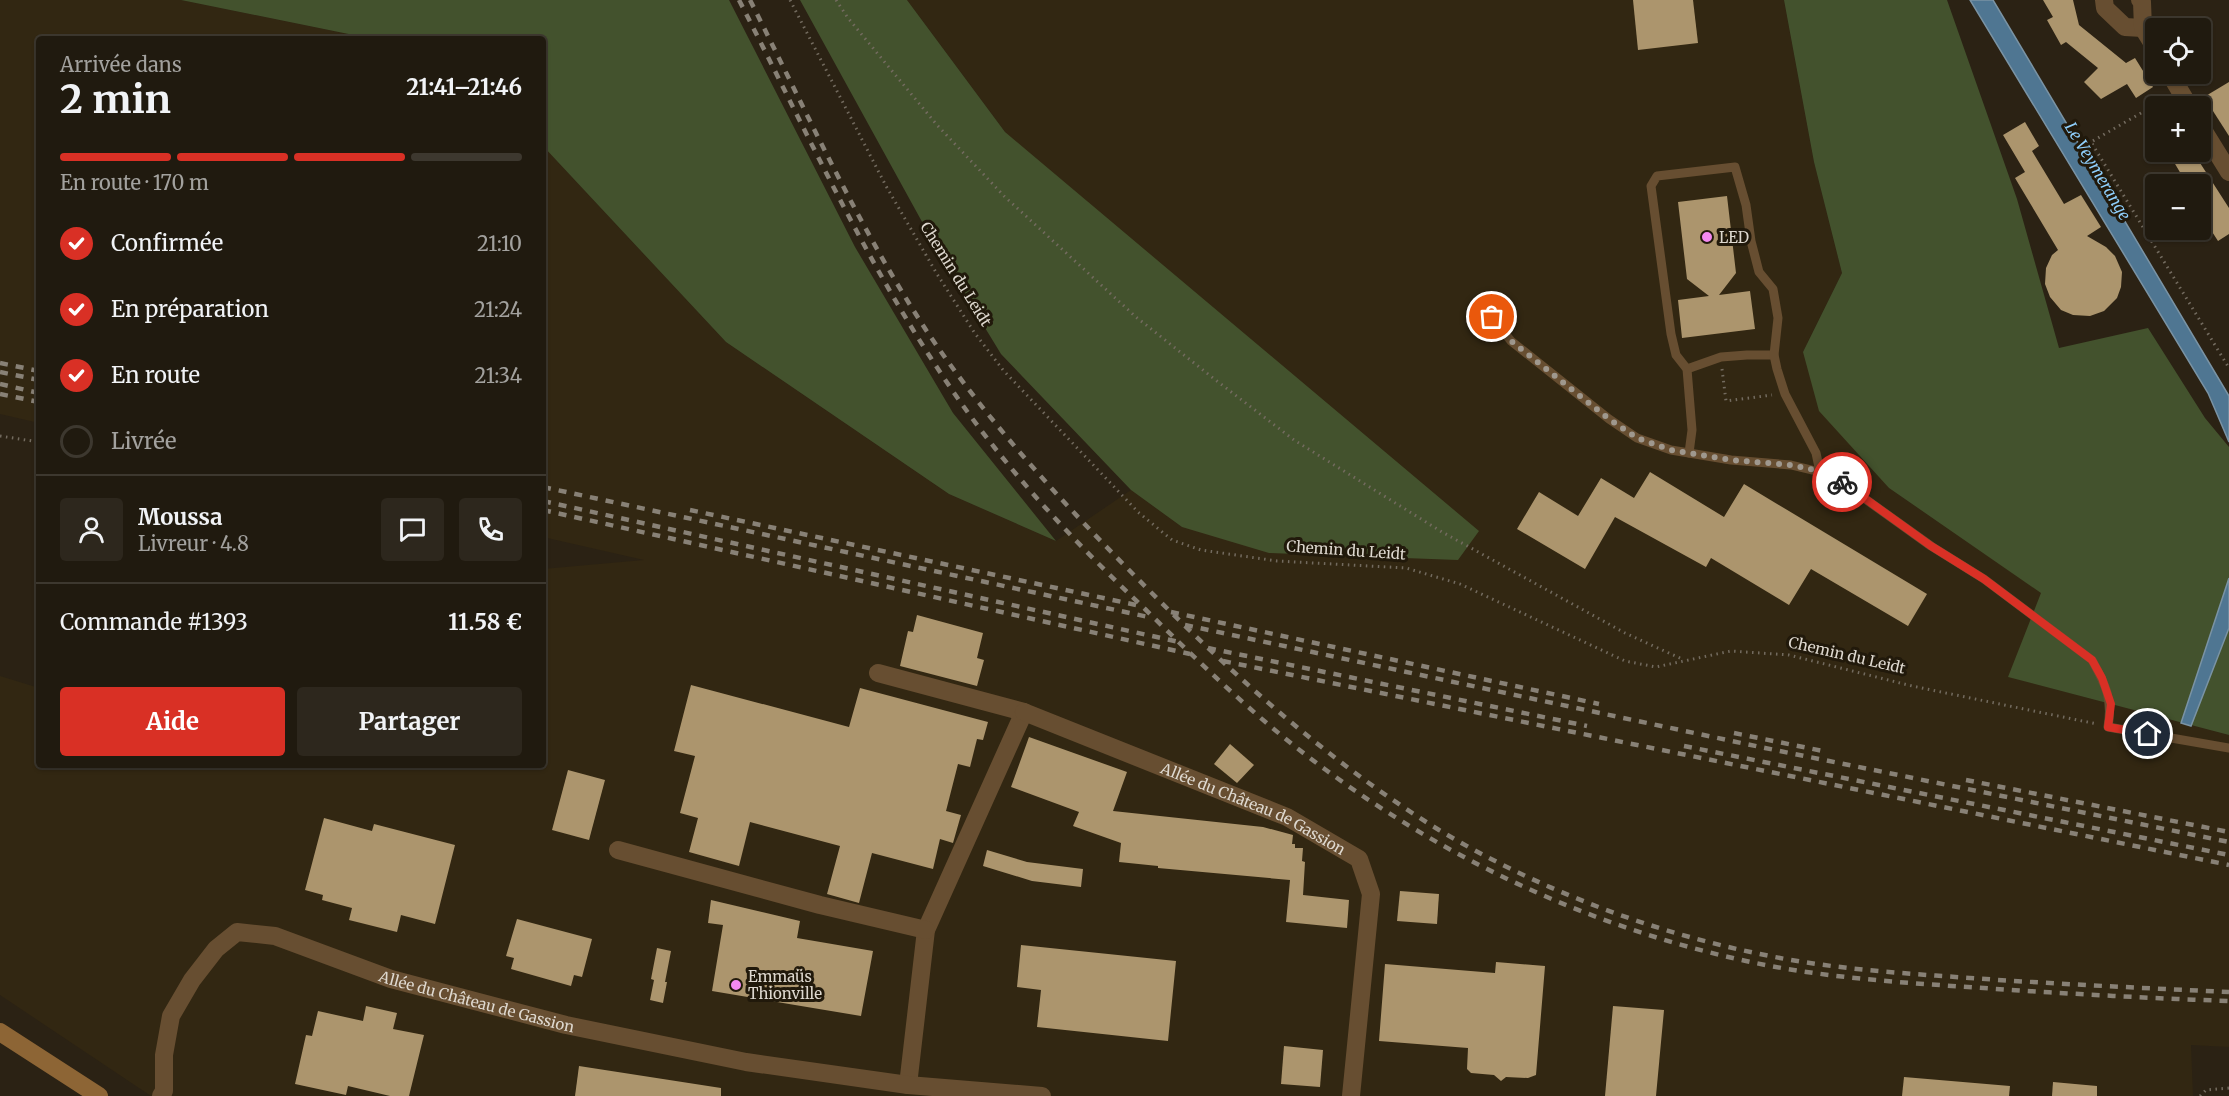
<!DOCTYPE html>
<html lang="fr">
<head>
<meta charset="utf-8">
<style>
	:root { --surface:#201a0f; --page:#2d271d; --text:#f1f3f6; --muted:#a2a19e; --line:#3d382f; --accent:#d93025 }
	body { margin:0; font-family:Merriweather,serif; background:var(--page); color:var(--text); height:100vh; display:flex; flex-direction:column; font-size:22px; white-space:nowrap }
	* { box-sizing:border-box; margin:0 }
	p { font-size:20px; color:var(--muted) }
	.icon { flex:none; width:33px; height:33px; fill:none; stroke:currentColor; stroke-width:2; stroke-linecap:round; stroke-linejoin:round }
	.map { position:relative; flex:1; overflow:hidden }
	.drawer { position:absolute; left:36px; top:36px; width:510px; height:732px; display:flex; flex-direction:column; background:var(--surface); border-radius:6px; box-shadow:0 2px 4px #0004,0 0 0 2px var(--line) }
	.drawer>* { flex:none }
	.tools { position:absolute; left:2145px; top:18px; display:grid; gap:12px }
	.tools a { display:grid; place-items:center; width:66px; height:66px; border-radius:6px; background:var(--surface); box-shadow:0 2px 4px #0004,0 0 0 2px var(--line); font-size:30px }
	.pin { position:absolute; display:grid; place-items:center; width:51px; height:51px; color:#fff; margin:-26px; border:3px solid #fff; border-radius:50%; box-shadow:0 2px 6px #0007 }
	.courier { position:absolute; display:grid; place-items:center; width:60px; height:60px; margin:-30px; border:4px solid #d93025; border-radius:50%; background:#fff; color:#222; box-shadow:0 2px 8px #0007 }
	.headline em { font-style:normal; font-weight:700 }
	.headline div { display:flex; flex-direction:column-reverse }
	.headline { display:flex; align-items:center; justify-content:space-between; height:102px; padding:0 24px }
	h1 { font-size:39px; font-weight:700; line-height:45px }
	.bar { display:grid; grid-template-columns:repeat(4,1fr); gap:9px 6px; align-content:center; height:72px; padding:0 24px }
	.bar i { height:8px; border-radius:4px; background:var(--line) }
	.bar .active { background:var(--accent) }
	.bar p { grid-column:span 4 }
	.line { display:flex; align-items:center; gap:15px; padding:0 24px; border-top:2px solid var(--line) }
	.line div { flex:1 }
	.round { display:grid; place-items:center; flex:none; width:63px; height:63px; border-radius:6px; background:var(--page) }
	ol { padding:0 24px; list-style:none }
	li { display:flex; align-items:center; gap:18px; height:66px }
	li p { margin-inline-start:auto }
	li .icon { padding:6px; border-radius:50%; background:var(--accent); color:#fff; stroke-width:4 }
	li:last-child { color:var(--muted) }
	li i { width:33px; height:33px; border:3px solid var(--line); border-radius:50% }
	.action { display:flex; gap:12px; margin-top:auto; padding:12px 24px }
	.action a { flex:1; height:69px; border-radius:6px; background:var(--accent); color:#fff; font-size:24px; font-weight:700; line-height:69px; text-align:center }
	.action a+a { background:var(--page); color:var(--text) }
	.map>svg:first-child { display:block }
</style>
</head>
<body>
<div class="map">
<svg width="2229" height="1096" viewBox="0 0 2229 1096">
	<rect width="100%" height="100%" fill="#2b2214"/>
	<!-- built -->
	<g fill="#322712">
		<polygon points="0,0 181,0 373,39 39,39 39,423 0,414"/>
		<polygon points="907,0 1784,0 1814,162 1842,273 1803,352 1889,488 2042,593 2009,677 2229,735 2229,1047 2191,1045 2193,1096 151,1096 0,995 0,676 39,688 39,765 543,765 543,569 644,560 543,537 543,146 726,342 949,494 1056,541 1131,490 1182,527 1005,132"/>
	</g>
	<!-- forest -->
	<g fill="#43522d">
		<polygon points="181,0 729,0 855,247 953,413 1056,541 949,494 726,342 543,146 543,39 373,39"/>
		<polygon points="800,0 907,0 1005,132 1479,531 1458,560 1269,553 1182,527 1131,490 1001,354 937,249"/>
		<polygon points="1784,0 1947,0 2017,199 2059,348 2148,328 2205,418 2229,447 2229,735 2008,677 2041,593 1889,488 1819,411 1803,352 1842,273 1814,162"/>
	</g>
	<!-- water -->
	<g fill="#4f7692" stroke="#7a93a4" stroke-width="1.5">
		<polygon points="1970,0 1993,0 2229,396 2229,442 2208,393"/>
		<polygon points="2229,578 2229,628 2191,726 2181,723"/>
	</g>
	<!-- building -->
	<g fill="#ac956d">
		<polygon points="1633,0 1693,0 1698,43 1638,50"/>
		<polygon points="2043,0 2073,0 2079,25 2126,63 2135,58 2153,87 2136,98 2127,84 2101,99 2084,82 2098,68 2066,42 2061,45 2047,20 2053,17"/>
		<polygon points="2229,82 2229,136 2204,97"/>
		<polygon points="2025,122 2039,146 2032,151 2064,204 2081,195 2101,227 2087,236 2106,247 2115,256 2122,272 2121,287 2117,298 2104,311 2090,316 2073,315 2061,310 2050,297 2045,284 2046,268 2052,255 2058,250 2015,178 2025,172 2003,135"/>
		<polygon points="2168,152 2193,152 2229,208 2229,234 2218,241 2200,213 2200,184 2164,184 2181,174"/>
		<polygon points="1727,196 1736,273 1719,295 1750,291 1755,329 1682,338 1678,300 1709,296 1687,279 1678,202"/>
		<polygon points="1650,472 1724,517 1744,484 1927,594 1908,626 1811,569 1789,605 1711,558 1706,567 1615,517 1585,569 1517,529 1539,492 1578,516 1601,478 1634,498"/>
		<polygon points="917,615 983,633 977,658 984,660 977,686 900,666 908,631 913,632"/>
		<polygon points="691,685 849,727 860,688 988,722 983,740 977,739 970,767 958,764 946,811 961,815 953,843 940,839 933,869 872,853 859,903 827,894 840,846 750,822 739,866 689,852 698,818 680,813 695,756 674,751"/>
		<polygon points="1029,737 1127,772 1113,811 1263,827 1293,835 1292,844 1295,844 1295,848 1303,848 1302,861 1305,862 1303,895 1349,900 1347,928 1286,922 1290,880 1158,868 1158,866 1119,862 1121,843 1073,826 1079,812 1011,787"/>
		<polygon points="1230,744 1254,765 1237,783 1214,764"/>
		<polygon points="568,770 605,780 589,840 552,830"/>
		<polygon points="324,818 372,831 374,824 455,845 435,924 401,915 397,932 349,920 352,908 322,900 323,895 305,890"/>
		<polygon points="987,850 1027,862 1083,869 1081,887 1032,881 983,866"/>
		<polygon points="1400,891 1439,894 1437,924 1397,921"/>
		<polygon points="711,900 800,921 797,938 873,951 861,1016 712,991 723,925 708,923"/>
		<polygon points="517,919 592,939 582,977 574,975 571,986 511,969 514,958 506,956"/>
		<polygon points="1021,945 1176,961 1168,1041 1037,1027 1041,990 1017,987"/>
		<polygon points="657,948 671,951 665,982 667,982 663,1003 650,1000 654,980 651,979"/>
		<polygon points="1496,962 1545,966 1536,1075 1528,1078 1506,1077 1501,1081 1494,1075 1471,1073 1467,1069 1468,1048 1379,1041 1385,964 1495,973"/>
		<polygon points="366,1006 397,1013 393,1029 424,1035 409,1096 390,1096 348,1086 346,1095 295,1084 306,1035 312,1036 318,1011 363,1021"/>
		<polygon points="1613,1006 1664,1010 1656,1096 1605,1096"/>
		<polygon points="1284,1046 1323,1050 1320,1087 1281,1084"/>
		<polygon points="579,1066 721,1088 721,1096 575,1096"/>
		<polygon points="1904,1077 2010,1086 2009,1096 1902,1096"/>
		<polygon points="2053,1082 2097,1086 2097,1096 2052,1096"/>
	</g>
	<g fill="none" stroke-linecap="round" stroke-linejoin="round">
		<!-- path -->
		<g stroke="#736b5f" stroke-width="3" stroke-dasharray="1.5 4.5" stroke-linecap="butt">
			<polyline points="790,0 886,186 937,274 974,332 1003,370 1138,512 1172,540 1201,550 1277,561 1406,568 1460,584 1625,661 1656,667 1731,651 1789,655 1912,686 2097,724"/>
			<polyline points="836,0 848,18 937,125 1004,196 1136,317 1213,378 1294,440 1442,532 1625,633 1682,659"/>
			<polyline points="2167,98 2091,142 2229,368"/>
			<polyline points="1722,369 1726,401 1772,395"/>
			<polyline points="0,436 39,442"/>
			<polyline points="2200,1096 2206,1090 2229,1088"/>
		</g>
		<!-- lane -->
		<g stroke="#674e31" stroke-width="9">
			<path d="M 1492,317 L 1511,341 L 1609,419 L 1637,438 L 1671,450 L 1731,460 L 1791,465 L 1820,472 L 1843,483 L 1931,546 L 1984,579 L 2092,660 C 2105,684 2113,698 2108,727 L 2229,748"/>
			<polyline points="1687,369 1721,357 1747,355 1774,355"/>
			<polyline points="1689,453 1692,430 1687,369 1676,355 1671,334 1651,186 1657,176 1735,167 1746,205 1751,241 1759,272 1773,289 1778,318 1774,355 1777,369 1785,394 1816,453 1820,472"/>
		</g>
		<!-- street -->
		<g stroke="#674e31" stroke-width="18">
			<polyline points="2104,0 2105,8 2125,27 2143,28"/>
			<polyline points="2140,0 2142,2 2143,28 2156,49"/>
			<polyline points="2170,74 2189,106"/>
			<polyline points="2200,125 2229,172"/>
			<polyline points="878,673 1024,712 926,930 908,1085"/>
			<path id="s1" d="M 1024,712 L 1287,817 L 1359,859 L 1371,894 L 1351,1096"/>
			<polyline points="618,850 820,905 926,930"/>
			<path id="s2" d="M 161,1096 L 164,1091 L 164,1055 L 171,1016 L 192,980 L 216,949 L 237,932 L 275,936 L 391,979 L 566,1025 L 746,1062 L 908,1085 L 1042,1096"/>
		</g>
		<!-- secondary -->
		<polyline stroke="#8d6535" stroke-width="18" points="0,1032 99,1096"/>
		<!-- rail -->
		<g stroke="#888176" stroke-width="4.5" stroke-dasharray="8 8" stroke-linecap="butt">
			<path d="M 739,0 C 804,126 863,257 942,375 C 999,462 1070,538 1145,609 C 1203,666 1260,722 1326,770 C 1451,862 1594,928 1746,961 C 1819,977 1893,982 1968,987 C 2055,993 2142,998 2229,1001"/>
			<path d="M 750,0 C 806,111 858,226 926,330 C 985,418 1057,497 1131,572 C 1224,667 1325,760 1439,830 C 1538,889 1648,931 1760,954 C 1830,969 1900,973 1970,978 C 2056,984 2143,988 2229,992"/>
			<polyline points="0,363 39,371"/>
			<polyline points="0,372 39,380"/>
			<polyline points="0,384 39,393"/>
			<polyline points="0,394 39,402"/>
			<polyline points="543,487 1153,618"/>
			<polyline points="543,501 1179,642"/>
			<polyline points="543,510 1190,654"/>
			<polyline points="690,510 1141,606"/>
			<polyline points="1171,612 1599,704"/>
			<polyline points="1185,625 1765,748 2229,842"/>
			<polyline points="1208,648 1587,726"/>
			<polyline points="1223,661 2229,865"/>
			<polyline points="1734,733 1828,752"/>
			<polyline points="1684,746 2229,855"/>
			<polyline points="1966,780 2229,832"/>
		</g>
	</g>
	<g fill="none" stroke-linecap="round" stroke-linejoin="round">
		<!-- done -->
		<polyline stroke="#9f988e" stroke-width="6" stroke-dasharray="0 10.8" points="1492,317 1511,341 1609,419 1637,438 1671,450 1731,460 1791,465 1820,471 1842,482"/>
		<!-- route -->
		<polyline stroke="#d93025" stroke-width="8" points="1842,482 1931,546 1984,579 2092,660 2102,678 2111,704 2108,727 2148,734"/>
	</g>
	<!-- markers -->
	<g fill="#f489f1" stroke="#21190b" stroke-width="2">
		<circle cx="1707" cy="237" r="6"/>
		<circle cx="736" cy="985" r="6"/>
	</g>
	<g text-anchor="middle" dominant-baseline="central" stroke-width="6" stroke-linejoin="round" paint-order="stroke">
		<!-- poi labels -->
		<g font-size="15" fill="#ded8cf" stroke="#21190b" text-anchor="start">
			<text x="1719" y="237">LED</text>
			<text x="748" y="976">Emmaüs<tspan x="748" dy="17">Thionville</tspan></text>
		</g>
		<!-- street labels -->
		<g font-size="15" fill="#ded8cf" stroke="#21190b">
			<text transform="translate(956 274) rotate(58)">Chemin du Leidt</text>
			<text transform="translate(1346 550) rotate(4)">Chemin du Leidt</text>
			<text transform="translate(1847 655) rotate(13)">Chemin du Leidt</text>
			<text stroke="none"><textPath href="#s1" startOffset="249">Allée du Château de Gassion</textPath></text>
			<text stroke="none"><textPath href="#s2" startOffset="440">Allée du Château de Gassion</textPath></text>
		</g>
		<!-- water labels -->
		<g font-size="16" font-style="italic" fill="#8fcffc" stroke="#21190b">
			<text transform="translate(2098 171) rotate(59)">Le Veymerange</text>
		</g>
	</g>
</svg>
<div class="tools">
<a><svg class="icon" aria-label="locate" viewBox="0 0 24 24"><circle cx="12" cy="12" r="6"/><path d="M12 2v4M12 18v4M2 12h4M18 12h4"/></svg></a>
<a>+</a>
<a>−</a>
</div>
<div class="pin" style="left:1492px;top:317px;background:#ea580c"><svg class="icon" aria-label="bag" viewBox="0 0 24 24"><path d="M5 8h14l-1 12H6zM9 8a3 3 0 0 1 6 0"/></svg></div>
<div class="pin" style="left:2148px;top:734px;background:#1f2937"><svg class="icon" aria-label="home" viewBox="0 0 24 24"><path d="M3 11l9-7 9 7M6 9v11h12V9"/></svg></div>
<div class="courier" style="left:1842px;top:482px"><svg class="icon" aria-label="bike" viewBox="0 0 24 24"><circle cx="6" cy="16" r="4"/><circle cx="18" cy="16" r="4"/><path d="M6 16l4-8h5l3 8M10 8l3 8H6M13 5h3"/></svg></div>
<section class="drawer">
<div class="headline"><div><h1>2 min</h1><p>Arrivée dans</p></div><em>21:41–21:46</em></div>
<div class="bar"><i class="active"></i><i class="active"></i><i class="active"></i><i></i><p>En route · 170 m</p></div>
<ol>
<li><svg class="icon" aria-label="check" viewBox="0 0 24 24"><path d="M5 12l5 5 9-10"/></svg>Confirmée<p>21:10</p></li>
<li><svg class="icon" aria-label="check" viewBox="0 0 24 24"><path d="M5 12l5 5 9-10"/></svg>En préparation<p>21:24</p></li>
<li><svg class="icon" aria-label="check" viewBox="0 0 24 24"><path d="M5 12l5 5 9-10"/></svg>En route<p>21:34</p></li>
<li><i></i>Livrée</li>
</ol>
<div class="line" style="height:108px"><a class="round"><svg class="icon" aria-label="person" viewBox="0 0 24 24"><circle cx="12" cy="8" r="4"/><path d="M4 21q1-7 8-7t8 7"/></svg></a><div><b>Moussa</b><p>Livreur · 4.8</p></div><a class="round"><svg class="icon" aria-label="chat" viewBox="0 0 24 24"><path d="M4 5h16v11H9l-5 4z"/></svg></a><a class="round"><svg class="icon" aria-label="phone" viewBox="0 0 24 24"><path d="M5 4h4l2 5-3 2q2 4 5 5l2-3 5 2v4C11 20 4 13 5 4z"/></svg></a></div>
<div class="line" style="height:78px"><div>Commande #1393</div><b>11.58 €</b></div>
<div class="action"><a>Aide</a><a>Partager</a></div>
</section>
</div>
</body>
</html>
